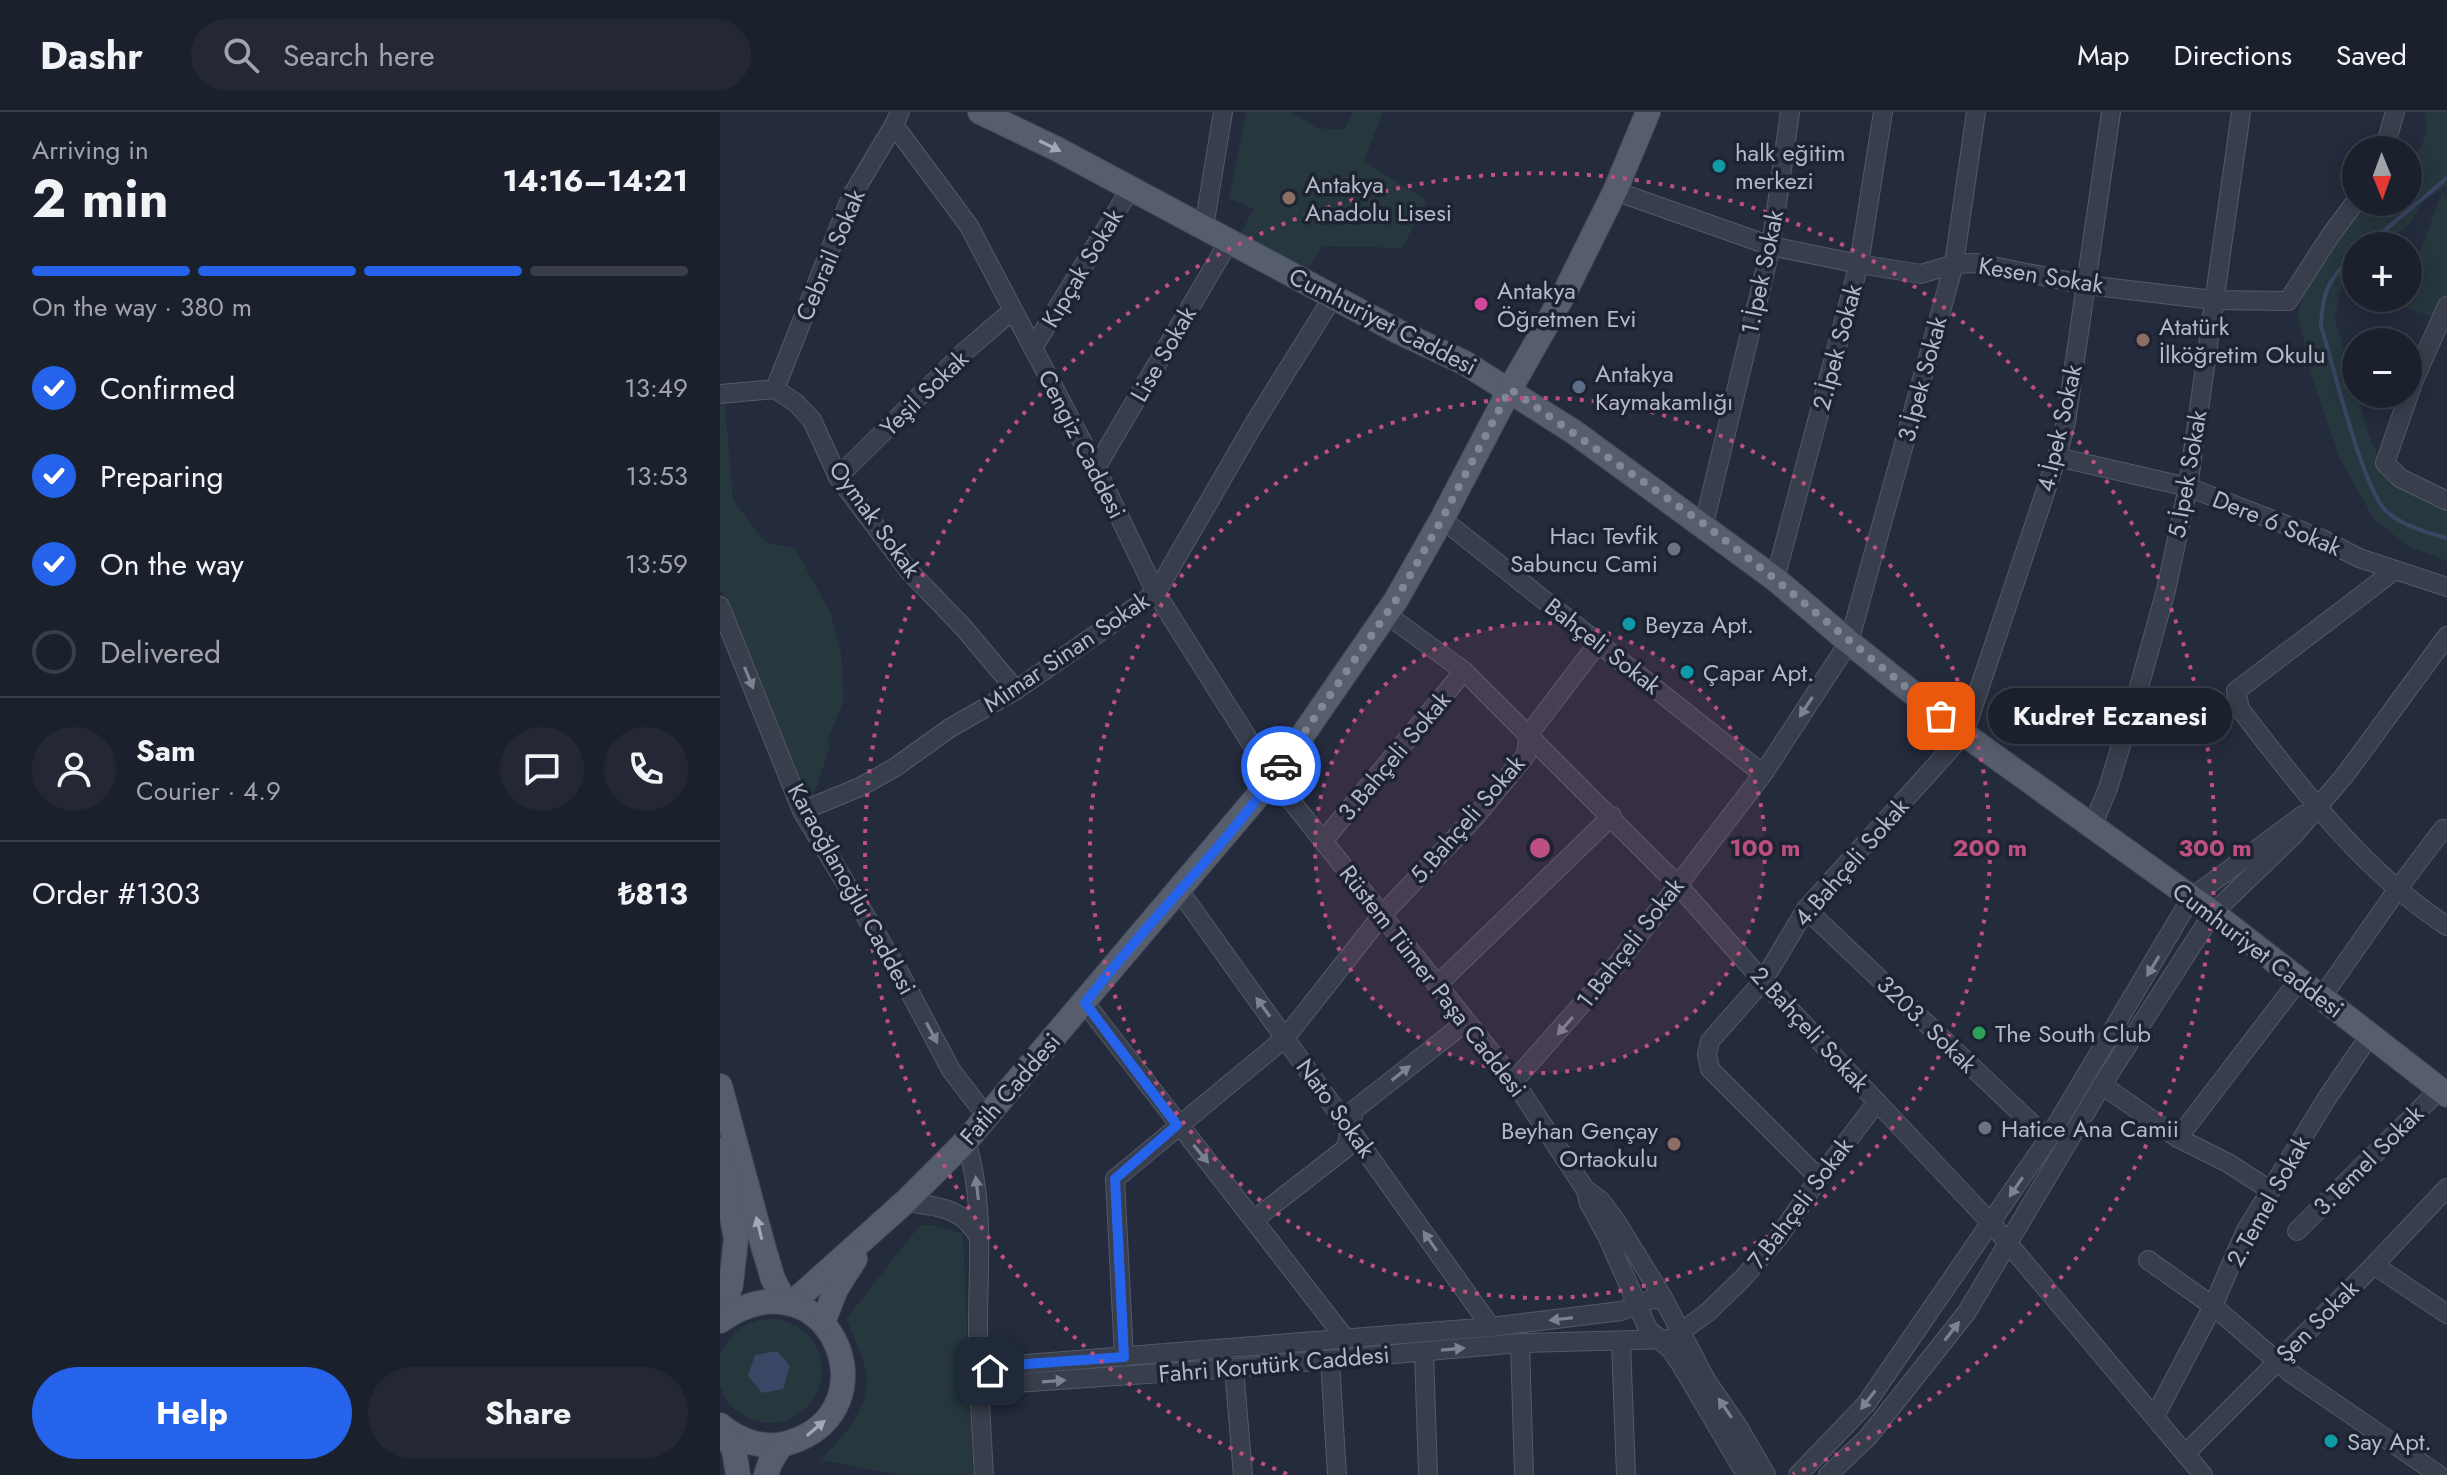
<!DOCTYPE html>
<html lang="en">
<head>
<meta charset="utf-8">
<style>
	:root { --surface:#1b202d; --page:#242835; --text:#f1f3f6; --muted:#a0a3aa; --line:#393e49; --accent:#2563eb }
	body { margin:0; font-family:Jost,sans-serif; background:var(--page); color:var(--text); height:100vh; display:flex; flex-direction:column; font-size:30px; white-space:nowrap }
	* { box-sizing:border-box; margin:0 }
	p { font-size:26px; color:var(--muted) }
	.icon { flex:none; width:44px; height:44px; fill:none; stroke:currentColor; stroke-width:2; stroke-linecap:round; stroke-linejoin:round }
	.map { position:relative; flex:1; overflow:hidden }
	.details { display:flex; flex-direction:column; background:var(--surface); width:720px }
	.details>* { flex:none }
	.needle { width:52px; rotate:179deg }
	.fabs { position:absolute; left:1622px; top:24px; display:grid; gap:16px }
	.fabs a { display:grid; place-items:center; width:80px; height:80px; border-radius:50%; background:var(--surface); box-shadow:0 4px 20px #0003,0 0 0 2px var(--line); font-size:40px }
	.pin { position:absolute; display:grid; place-items:center; width:68px; height:68px; color:#fff; margin:-34px; border-radius:16px; box-shadow:0 4px 12px #0006 }
	.courier { position:absolute; display:grid; place-items:center; width:80px; height:80px; margin:-40px; border:6px solid #2563eb; border-radius:50%; background:#fff; color:#222; box-shadow:0 2px 10px #0007 }
	.bubble { position:absolute; height:56px; border-radius:28px; background:var(--surface); box-shadow:0 4px 20px #0003,0 0 0 2px var(--line); font-size:26px; font-weight:700; line-height:56px; text-align:center }
	.head em { font-style:normal; font-weight:700 }
	.head div { display:flex; flex-direction:column-reverse }
	.head { display:flex; align-items:center; justify-content:space-between; height:136px; padding:0 32px }
	h1 { font-size:52px; font-weight:700; line-height:60px }
	.bar { display:grid; grid-template-columns:repeat(4,1fr); gap:12px 8px; align-content:center; height:96px; padding:0 32px }
	.bar i { height:10px; border-radius:6px; background:var(--line) }
	.bar .selected { background:var(--accent) }
	.bar p { grid-column:span 4 }
	.line { display:flex; align-items:center; gap:20px; padding:0 32px; border-top:2px solid var(--line) }
	.line div { flex:1 }
	.round { display:grid; place-items:center; flex:none; width:84px; height:84px; border-radius:42px; background:var(--page) }
	ol { padding:0 32px; list-style:none }
	li { display:flex; align-items:center; gap:24px; height:88px }
	li p { margin-inline-start:auto }
	li .icon { padding:8px; border-radius:50%; background:var(--accent); color:#fff; stroke-width:4 }
	li:last-child { color:var(--muted) }
	li i { width:44px; height:44px; border:4px solid var(--line); border-radius:50% }
	.action { display:flex; gap:16px; margin-top:auto; padding:16px 32px }
	.action a { flex:1; height:92px; border-radius:48px; background:var(--accent); color:#fff; font-size:32px; font-weight:700; line-height:92px; text-align:center }
	.action a+a { background:var(--page); color:var(--text) }
	header { display:flex; align-items:center; gap:48px; box-sizing:border-box; height:112px; padding:0 40px; background:var(--surface); border-bottom:2px solid var(--line) }
	header strong { font-size:38px }
	nav { display:flex; gap:44px; margin-inline-start:auto; font-size:28px }
	.search { width:560px; height:72px; background:var(--page); display:flex; align-items:center; gap:20px; box-sizing:border-box; padding:0 28px; border-radius:44px; color:var(--muted); font-size:30px }
	main { display:flex; flex:1; min-height:0 }
	.map>svg:first-child { display:block }
</style>
</head>
<body>
<header>
<strong>Dashr</strong>
<div class="search"><svg class="icon" aria-label="search" viewBox="0 0 24 24"><circle cx="10" cy="10" r="6"/><path d="M15 15l6 6"/></svg>Search here</div>
<nav><a>Map</a><a>Directions</a><a>Saved</a></nav>
</header>
<main>
<section class="details">
<div class="head"><div><h1>2 min</h1><p>Arriving in</p></div><em>14:16–14:21</em></div>
<div class="bar"><i class="selected"></i><i class="selected"></i><i class="selected"></i><i></i><p>On the way · 380 m</p></div>
<ol>
<li><svg class="icon" aria-label="check" viewBox="0 0 24 24"><path d="M5 12l5 5 9-10"/></svg>Confirmed<p>13:49</p></li>
<li><svg class="icon" aria-label="check" viewBox="0 0 24 24"><path d="M5 12l5 5 9-10"/></svg>Preparing<p>13:53</p></li>
<li><svg class="icon" aria-label="check" viewBox="0 0 24 24"><path d="M5 12l5 5 9-10"/></svg>On the way<p>13:59</p></li>
<li><i></i>Delivered</li>
</ol>
<div class="line" style="height:144px"><a class="round"><svg class="icon" aria-label="person" viewBox="0 0 24 24"><circle cx="12" cy="8" r="4"/><path d="M4 21q1-7 8-7t8 7"/></svg></a><div><b>Sam</b><p>Courier · 4.9</p></div><a class="round"><svg class="icon" aria-label="chat" viewBox="0 0 24 24"><path d="M4 5h16v11H9l-5 4z"/></svg></a><a class="round"><svg class="icon" aria-label="phone" viewBox="0 0 24 24"><path d="M5 4h4l2 5-3 2q2 4 5 5l2-3 5 2v4C11 20 4 13 5 4z"/></svg></a></div>
<div class="line" style="height:104px"><div>Order #1303</div><b>₺813</b></div>
<div class="action"><a>Help</a><a>Share</a></div>
</section>
<div class="map">
<svg width="1727" height="1363" viewBox="0 0 1727 1363">
	<rect width="100%" height="100%" fill="#242b3c"/>
	<!-- green -->
	<g fill="#26373d">
		<polygon points="526,0 572,0 597,16 624,18 633,0 663,0 644,49 707,89 682,136 602,134 586,159 519,123 534,97 509,86"/>
		<path d="M 1704,0 L 1727,0 L 1727,74 L 1706,87 L 1685,117 L 1645,134 L 1636,134 L 1636,149 L 1619,182 L 1615,207 L 1647,318 L 1666,364 L 1727,389 L 1727,449 L 1688,434 L 1654,407 L 1620,347 L 1591,263 L 1578,203 L 1587,162 L 1606,129 L 1647,90 L 1688,90 L 1688,51 C 1702,35 1711,21 1704,0 Z"/>
		<polygon points="1722,80 1727,82 1727,188 1720,208 1660,186 1688,186 1688,154 1694,156"/>
		<polygon points="5,292 13,388 45,430 75,436 111,502 121,541 124,588 108,627 110,635 88,699 0,476 0,293"/>
		<path d="M 200,1113 L 213,1113 L 243,1122 L 253,1363 L 180,1363 L 100,1348 C 123,1325 152,1296 146,1261 C 143,1242 132,1224 127,1206 Z"/>
		<circle cx="50" cy="1259" r="52"/>
	</g>
	<!-- water -->
	<polygon fill="#3a4664" points="57,1239 70,1254 63,1277 42,1281 28,1264 35,1243"/>
	<g fill="none" stroke-linecap="round" stroke-linejoin="round">
		<!-- stream -->
		<g stroke="#3a4664" stroke-width="4">
			<polyline points="1646,134 1727,66"/>
			<path d="M 1636,142 C 1609,165 1602,179 1601,214 C 1613,252 1642,375 1666,399 C 1681,413 1707,421 1727,426"/>
		</g>
		<!-- minor casing -->
		<g stroke="#535967" stroke-width="20">
			<g id="minor">
				<polyline points="180,0 174,13 249,114 376,356 436,481 553,666 794,969 865,1077 881,1089 896,1109 942,1184 986,1268 1019,1316 1046,1363"/>
				<polyline points="1664,38 1675,0"/>
				<polyline points="895,79 1051,134 1139,152 1201,162 1234,152 1257,151 1367,173 1493,188 1568,189 1610,124 1636,89"/>
				<polyline points="484,115 503,0"/>
				<polyline points="1727,194 1694,268 1665,351 1680,366 1727,389"/>
				<polyline points="313,236 411,76"/>
				<polyline points="55,277 131,85 174,13"/>
				<polyline points="0,282 55,277 76,291 92,308 118,365 189,459 243,515 296,578"/>
				<polyline points="1337,345 1468,375 1602,427 1639,446 1727,475"/>
				<polyline points="376,356 509,129"/>
				<polyline points="118,365 243,241 293,198"/>
				<polyline points="722,407 1043,662"/>
				<polyline points="984,412 1051,134 1070,0"/>
				<path d="M 1675,458 L 1516,579 L 1520,597 C 1581,676 1642,759 1727,814"/>
				<polyline points="1055,467 1139,152 1163,0"/>
				<polyline points="0,494 82,699 177,856 231,958 267,1005"/>
				<polyline points="666,502 744,559 957,772 1043,869 1271,1111 1483,1363"/>
				<polyline points="82,699 140,675 174,656 230,616 296,578 436,481 535,310 613,185"/>
				<polyline points="1372,715 1388,676 1421,568 1446,478 1468,375 1521,0"/>
				<polyline points="603,729 744,559"/>
				<polyline points="459,778 771,1215"/>
				<polyline points="1086,797 1328,1027"/>
				<polyline points="717,873 892,704"/>
				<polyline points="1602,885 1677,778 1723,717"/>
				<polyline points="365,891 625,1226"/>
				<polyline points="794,969 898,851 1043,662 1129,530 1234,152 1256,0"/>
				<polyline points="1382,973 1458,1026"/>
				<path d="M 246,1029 C 265,1090 258,1151 258,1214 C 258,1264 261,1313 264,1363"/>
				<polyline points="1099,1066 990,957 987,942 990,929 1043,869 1086,797 1244,622 1337,345 1346,310 1391,0"/>
				<polyline points="1550,1078 1508,1051 1458,1026 1579,868"/>
				<polyline points="866,1079 869,1091 887,1124 928,1217 951,1238 961,1253 1026,1363"/>
				<path d="M 185,1090 C 215,1094 242,1095 258,1124"/>
				<polyline points="535,1107 626,1036 634,998 746,910"/>
				<polyline points="1577,1119 1720,977"/>
				<polyline points="1428,1148 1493,1194 1572,1262 1719,1363"/>
				<polyline points="1654,1153 1727,1202"/>
				<polyline points="901,1230 906,1363"/>
				<polyline points="800,1231 804,1363"/>
				<polyline points="704,1240 708,1363"/>
				<polyline points="404,1245 395,1067 565,926 662,803 757,703 806,643 809,622 879,530"/>
				<polyline points="610,1248 617,1363"/>
				<polyline points="514,1256 523,1363"/>
				<polyline points="258,1263 272,1269 295,1271 514,1256 800,1231 951,1227 988,1200 1023,1166 1058,1126 1099,1066 1157,990"/>
				<polyline points="258,1263 294,1253 771,1215 901,1199 932,1187 944,1188"/>
				<polyline points="1435,1304 1493,1194 1525,1120 1607,986 1650,923"/>
				<polyline points="1466,1341 1654,1153 1727,1076"/>
				<polyline points="1078,1363 1146,1292 1328,1027 1471,786 1583,703"/>
				<polyline points="1108,1363 1148,1325 1247,1200 1382,973 1493,801 1573,724 1625,663 1727,524"/>
			</g>
		</g>
		<!-- major casing -->
		<g stroke="#414755" stroke-width="26">
			<g id="major">
				<polyline points="260,0 337,37 677,219 745,251 854,320 1055,467 1129,530 1244,622 1493,801 1727,983"/>
				<polyline points="0,974 44,1137 53,1167 65,1190"/>
				<polyline points="0,1038 16,1127 11,1172 0,1208"/>
				<polyline points="71,1192 185,1090 246,1029 553,666 676,488 722,407 790,277 845,180 895,79 928,0"/>
				<path d="M 0,1209 C 106,1134 178,1298 68,1331 C 44,1338 19,1329 0,1313"/>
				<polyline points="103,1210 116,1177 135,1147"/>
				<polyline points="1,1314 14,1338 18,1363"/>
				<polyline points="46,1363 50,1351 61,1333"/>
			</g>
		</g>
		<!-- minor -->
		<use href="#minor" stroke="#383e4c" stroke-width="18"/>
		<!-- major -->
		<use href="#major" stroke="#565d6c" stroke-width="24"/>
	</g>
	<!-- one-way arrows -->
	<defs><path id="oneway-solid" d="M-6-.8H1V-3.2L6.5 0L1 3.2V.8H-6Z" transform="scale(2)"/></defs>
	<g fill="#a1a7b5">
		<use href="#oneway-solid" transform="translate(330 34) rotate(26)"/>
		<use href="#oneway-solid" transform="translate(39 1116) rotate(-104)"/>
		<use href="#oneway-solid" transform="translate(96 1316) rotate(-40)"/>
	</g>
	<g fill="#7c8290">
		<use href="#oneway-solid" transform="translate(29 566) rotate(68)"/>
		<use href="#oneway-solid" transform="translate(1086 595) rotate(123)"/>
		<use href="#oneway-solid" transform="translate(1433 854) rotate(121)"/>
		<use href="#oneway-solid" transform="translate(543 895) rotate(-126)"/>
		<use href="#oneway-solid" transform="translate(845 914) rotate(131)"/>
		<use href="#oneway-solid" transform="translate(212 921) rotate(62)"/>
		<use href="#oneway-solid" transform="translate(681 961) rotate(-38)"/>
		<use href="#oneway-solid" transform="translate(481 1042) rotate(51)"/>
		<use href="#oneway-solid" transform="translate(1296 1075) rotate(124)"/>
		<use href="#oneway-solid" transform="translate(257 1076) rotate(-97)"/>
		<use href="#oneway-solid" transform="translate(710 1129) rotate(-125)"/>
		<use href="#oneway-solid" transform="translate(841 1207) rotate(173)"/>
		<use href="#oneway-solid" transform="translate(1232 1219) rotate(-52)"/>
		<use href="#oneway-solid" transform="translate(733 1237) rotate(-5)"/>
		<use href="#oneway-solid" transform="translate(334 1269) rotate(-4)"/>
		<use href="#oneway-solid" transform="translate(1148 1288) rotate(128)"/>
		<use href="#oneway-solid" transform="translate(1005 1296) rotate(-124)"/>
	</g>
	<g fill="none" stroke-linecap="round" stroke-linejoin="round">
		<!-- done -->
		<polyline stroke="#828796" stroke-width="8" stroke-dasharray="0 14.4" points="561,654 676,488 722,407 790,277 984,412 1055,467 1221,604"/>
		<!-- route -->
		<path stroke="#2563eb" stroke-width="10" d="M 270,1259 L 294,1253 L 404,1245 L 395,1067 L 457,1013 L 365,891 C 427,809 503,738 561,654"/>
	</g>
	<!-- distance rings -->
	<circle cx="820" cy="736" r="225" fill="#bd5081" fill-opacity=".12"/>
	<g fill="none" stroke="#bd5081" stroke-width="4" stroke-dasharray="4 8">
		<circle cx="820" cy="736" r="225"/>
		<circle cx="820" cy="736" r="450"/>
		<path d="M567 1362A675 675 0 1 1 1073 1362"/>
	</g>
	<!-- markers -->
	<g fill="#0f9aa8" stroke="#1d2331" stroke-width="3">
		<circle cx="999" cy="54" r="8"/>
		<circle cx="909" cy="512" r="8"/>
		<circle cx="967" cy="560" r="8"/>
		<circle cx="1611" cy="1329" r="8"/>
	</g>
	<g fill="#8d6e63" stroke="#1d2331" stroke-width="3">
		<circle cx="569" cy="86" r="8"/>
		<circle cx="1423" cy="228" r="8"/>
		<circle cx="954" cy="1032" r="8"/>
	</g>
	<circle fill="#d1479c" stroke="#1d2331" stroke-width="3" cx="761" cy="192" r="8"/>
	<circle fill="#5c6f8a" stroke="#1d2331" stroke-width="3" cx="859" cy="275" r="8"/>
	<g fill="#6b7280" stroke="#1d2331" stroke-width="3">
		<circle cx="954" cy="437" r="8"/>
		<circle cx="1265" cy="1016" r="8"/>
	</g>
	<circle fill="#2e9e5b" stroke="#1d2331" stroke-width="3" cx="1259" cy="921" r="8"/>
	<g text-anchor="middle" dominant-baseline="central" stroke-width="7" stroke-linejoin="round" paint-order="stroke">
		<!-- poi labels -->
		<g font-size="24" fill="#b4b9c7" stroke="#1d2331" text-anchor="start">
			<text x="1015" y="40">halk eğitim<tspan x="1015" dy="28">merkezi</tspan></text>
			<text x="585" y="72">Antakya<tspan x="585" dy="28">Anadolu Lisesi</tspan></text>
			<text x="777" y="178">Antakya<tspan x="777" dy="28">Öğretmen Evi</tspan></text>
			<text x="1439" y="214">Atatürk<tspan x="1439" dy="28">İlköğretim Okulu</tspan></text>
			<text x="875" y="261">Antakya<tspan x="875" dy="28">Kaymakamlığı</tspan></text>
			<text x="938" y="423" text-anchor="end">Hacı Tevfik<tspan x="938" dy="28">Sabuncu Cami</tspan></text>
			<text x="925" y="512">Beyza Apt.</text>
			<text x="983" y="560">Çapar Apt.</text>
			<text x="1275" y="921">The South Club</text>
			<text x="1281" y="1016">Hatice Ana Camii</text>
			<text x="938" y="1018" text-anchor="end">Beyhan Gençay<tspan x="938" dy="28">Ortaokulu</tspan></text>
			<text x="1627" y="1329">Say Apt.</text>
		</g>
		<!-- street labels -->
		<g font-size="24" fill="#b4b9c7" stroke="#1d2331">
			<text transform="translate(110 143) rotate(-67)">Cebrail Sokak</text>
			<text transform="translate(362 156) rotate(-59)">Kıpçak Sokak</text>
			<text transform="translate(1042 160) rotate(-78)">1.İpek Sokak</text>
			<text transform="translate(1321 163) rotate(9)">Kesen Sokak</text>
			<text transform="translate(663 209) rotate(27)">Cumhuriyet Caddesi</text>
			<text transform="translate(1117 235) rotate(-75)">2.İpek Sokak</text>
			<text transform="translate(443 242) rotate(-60)">Lise Sokak</text>
			<text transform="translate(1202 267) rotate(-75)">3.İpek Sokak</text>
			<text transform="translate(204 281) rotate(-44)">Yeşil Sokak</text>
			<text transform="translate(1339 316) rotate(-77)">4.İpek Sokak</text>
			<text transform="translate(362 332) rotate(63)">Cengiz Caddesi</text>
			<text transform="translate(1467 362) rotate(-80)">5.İpek Sokak</text>
			<text transform="translate(155 407) rotate(54)">Oymak Sokak</text>
			<text transform="translate(1557 411) rotate(22)">Dere 6 Sokak</text>
			<text transform="translate(883 534) rotate(38)">Bahçeli Sokak</text>
			<text transform="translate(346 540) rotate(-34)">Mimar Sinan Sokak</text>
			<text transform="translate(674 644) rotate(-50)">3.Bahçeli Sokak</text>
			<text transform="translate(747 707) rotate(-49)">5.Bahçeli Sokak</text>
			<text transform="translate(1131 750) rotate(-49)">4.Bahçeli Sokak</text>
			<text transform="translate(132 777) rotate(61)">Karaoğlanoğlu Caddesi</text>
			<text transform="translate(910 831) rotate(-52)">1.Bahçeli Sokak</text>
			<text transform="translate(1538 838) rotate(37)">Cumhuriyet Caddesi</text>
			<text transform="translate(713 869) rotate(52)">Rüstem Tümer Paşa Caddesi</text>
			<text transform="translate(1207 912) rotate(44)">3203. Sokak</text>
			<text transform="translate(1090 917) rotate(47)">2.Bahçeli Sokak</text>
			<text transform="translate(290 977) rotate(-49)">Fatih Caddesi</text>
			<text transform="translate(616 996) rotate(54)">Nato Sokak</text>
			<text transform="translate(1648 1048) rotate(-45)">3.Temel Sokak</text>
			<text transform="translate(1548 1089) rotate(-61)">2.Temel Sokak</text>
			<text transform="translate(1080 1091) rotate(-53)">7.Bahçeli Sokak</text>
			<text transform="translate(1597 1209) rotate(-45)">Şen Sokak</text>
			<text transform="translate(554 1252) rotate(-5)">Fahri Korutürk Caddesi</text>
		</g>
	</g>
	<circle cx="820" cy="736" r="12" fill="#bd5081" stroke="#1d2331" stroke-width="4"/>
	<g font-size="24" text-anchor="middle" font-weight="bold" fill="#bd5081" stroke="#1d2331" stroke-width="7" stroke-linejoin="round" paint-order="stroke">
		<text x="1045" y="744">100 m</text>
		<text x="1270" y="744">200 m</text>
		<text x="1495" y="744">300 m</text>
	</g>
</svg>
<div class="fabs">
<a><svg class="needle" viewBox="-14 -14 28 28"><path d="M0-13l5 13h-10z" fill="#e53935"/><path d="M0 13l5-13h-10z" fill="#a0a3aa"/></svg></a>
<a>+</a>
<a>−</a>
</div>
<div class="pin" style="left:1221px;top:604px;background:#ea580c"><svg class="icon" aria-label="bag" viewBox="0 0 24 24"><path d="M5 8h14l-1 12H6zM9 8a3 3 0 0 1 6 0"/></svg></div>
<div class="pin" style="left:270px;top:1259px;background:#1f2937"><svg class="icon" aria-label="home" viewBox="0 0 24 24"><path d="M3 11l9-7 9 7M6 9v11h12V9"/></svg></div>
<div class="courier" style="left:561px;top:654px"><svg class="icon" aria-label="car" viewBox="0 0 24 24"><path d="M5 17H2v-5l4-1 3-4h7l3 4 3 1v5h-3M9 17h6M6 11h13"/><circle cx="7" cy="17" r="2"/><circle cx="17" cy="17" r="2"/></svg></div>
<div class="bubble" style="left:1268px;top:576px;width:244px">Kudret Eczanesi</div>
</div>
</main>
</body>
</html>
